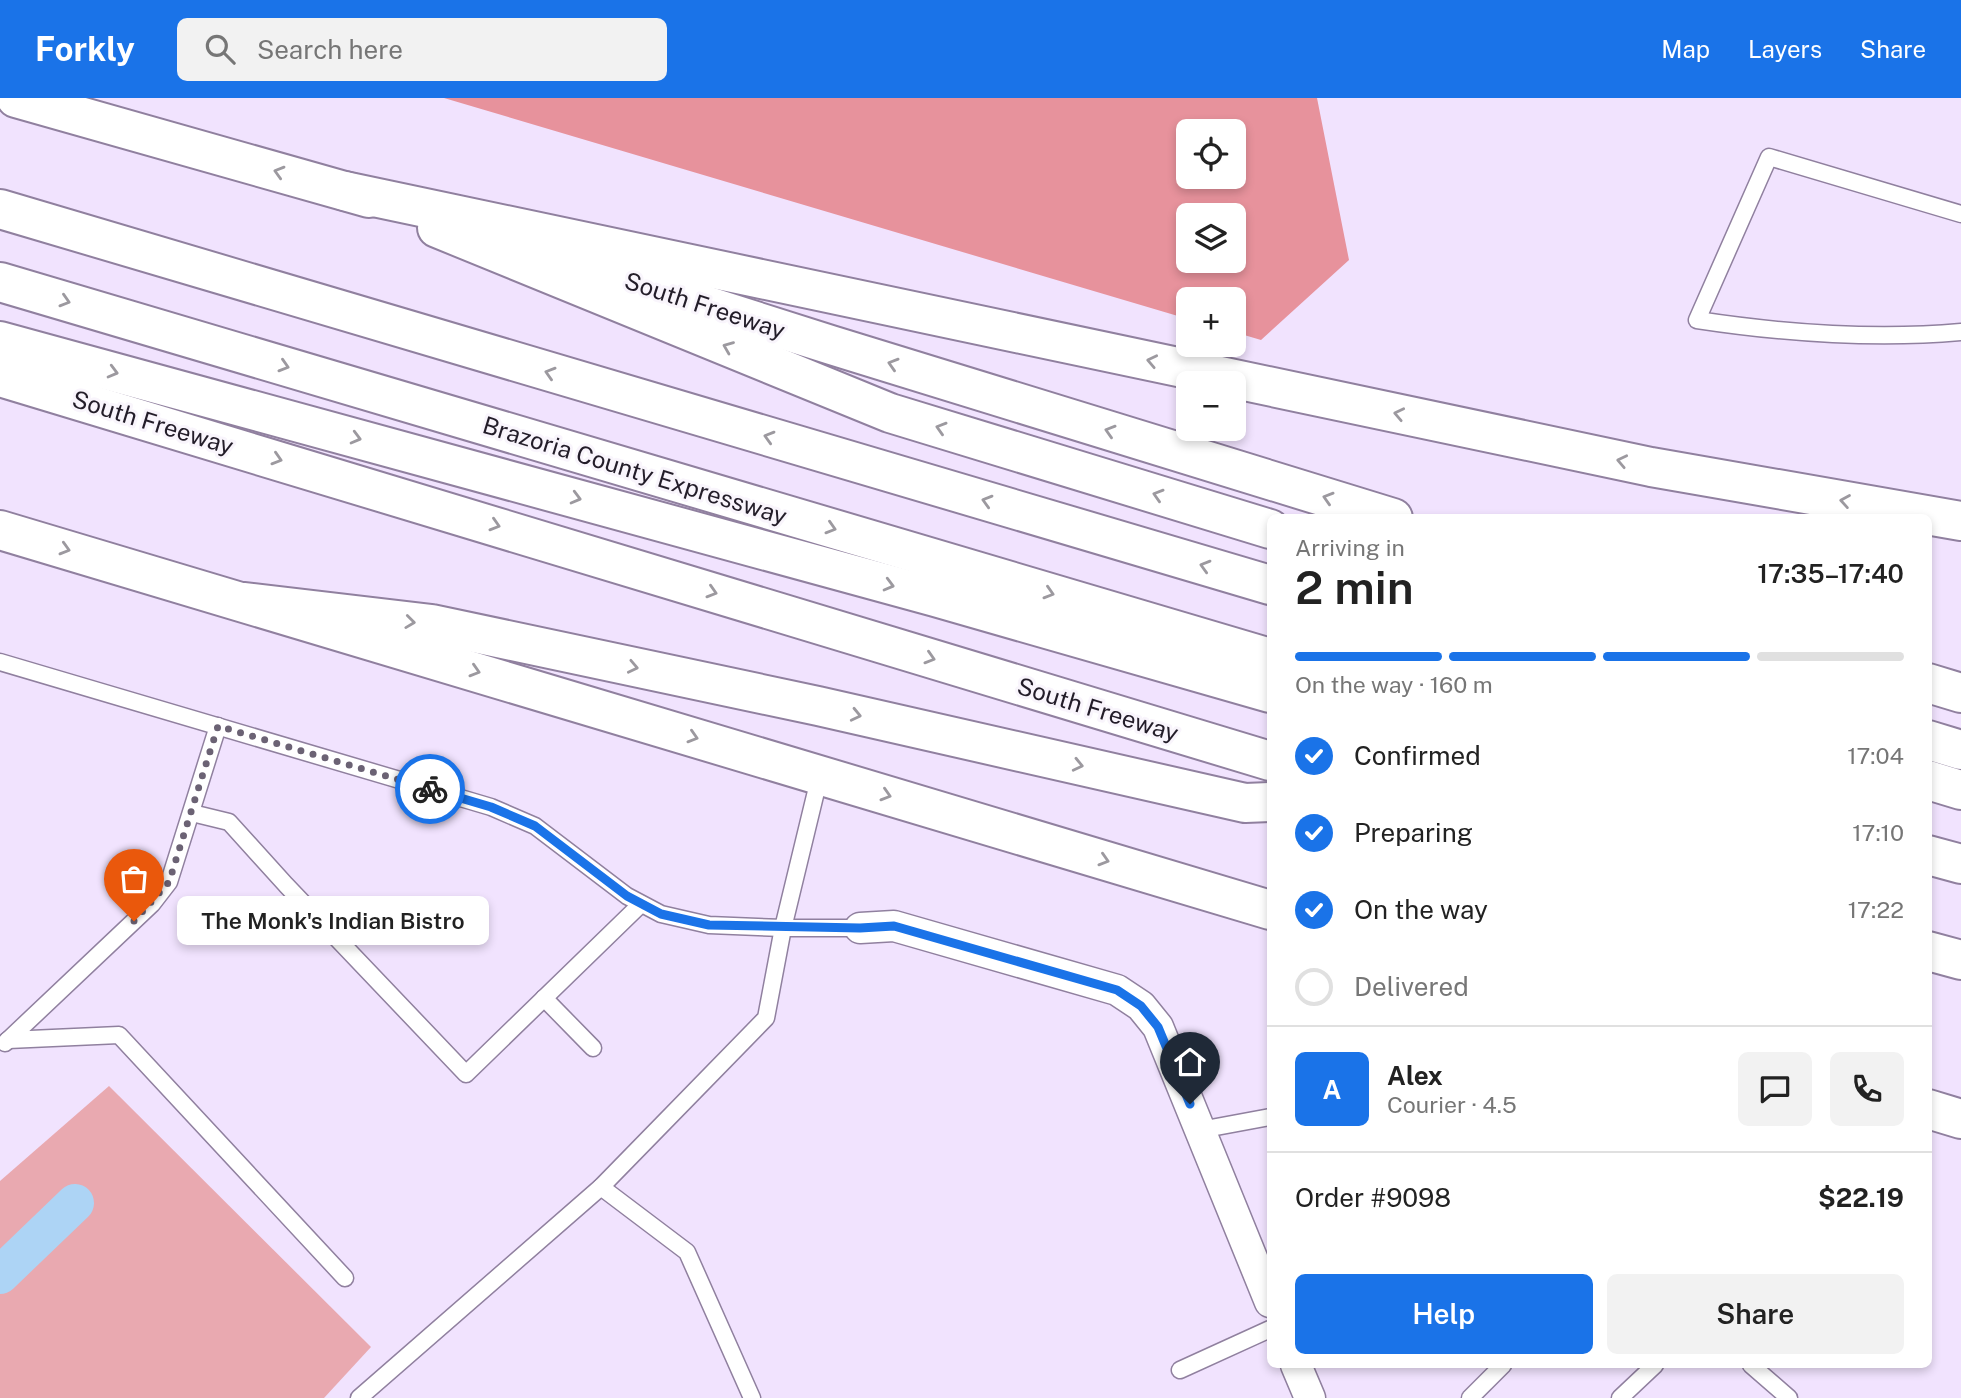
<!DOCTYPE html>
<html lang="en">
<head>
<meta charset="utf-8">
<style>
	:root { --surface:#fff; --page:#f2f2f2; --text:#222; --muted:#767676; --line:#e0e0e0; --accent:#1a73e8 }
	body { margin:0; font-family:"Public Sans",sans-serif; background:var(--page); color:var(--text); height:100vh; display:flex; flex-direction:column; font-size:26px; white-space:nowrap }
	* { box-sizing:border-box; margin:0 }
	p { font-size:23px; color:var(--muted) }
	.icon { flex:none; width:38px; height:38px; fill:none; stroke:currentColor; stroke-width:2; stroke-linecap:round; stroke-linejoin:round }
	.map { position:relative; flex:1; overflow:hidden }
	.details { position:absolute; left:1267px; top:416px; width:665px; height:854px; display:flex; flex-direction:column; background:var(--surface); border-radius:10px; box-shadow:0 4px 10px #0003 }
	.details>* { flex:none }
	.controls { position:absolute; left:1176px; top:21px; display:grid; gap:14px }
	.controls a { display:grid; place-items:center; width:70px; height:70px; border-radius:10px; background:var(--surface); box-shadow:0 4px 10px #0003; font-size:35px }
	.pin { position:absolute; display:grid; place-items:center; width:60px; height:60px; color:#fff; margin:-72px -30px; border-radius:50% 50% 50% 0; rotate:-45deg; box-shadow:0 0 7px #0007 }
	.pin .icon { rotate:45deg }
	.courier { position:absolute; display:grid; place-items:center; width:70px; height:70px; margin:-35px; border:5px solid #1a73e8; border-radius:50%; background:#fff; color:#222; box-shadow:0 2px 9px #0007 }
	.bubble { position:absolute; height:49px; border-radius:10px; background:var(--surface); box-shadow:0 4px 10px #0003; font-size:23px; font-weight:600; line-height:49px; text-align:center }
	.head em { font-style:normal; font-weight:600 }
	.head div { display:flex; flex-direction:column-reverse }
	.head { display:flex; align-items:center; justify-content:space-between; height:119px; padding:0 28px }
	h1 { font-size:46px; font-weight:600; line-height:52px }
	.bar { display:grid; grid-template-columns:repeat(4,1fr); gap:10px 7px; align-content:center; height:84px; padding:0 28px }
	.bar i { height:9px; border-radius:5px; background:var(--line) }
	.bar .on { background:var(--accent) }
	.bar p { grid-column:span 4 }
	.line { display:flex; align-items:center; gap:18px; padding:0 28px; border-top:2px solid var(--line) }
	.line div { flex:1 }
	.round { display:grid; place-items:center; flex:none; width:74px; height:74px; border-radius:10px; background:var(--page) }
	ol { padding:0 28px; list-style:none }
	li { display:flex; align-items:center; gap:21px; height:77px }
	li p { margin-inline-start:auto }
	li .icon { padding:7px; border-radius:50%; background:var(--accent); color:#fff; stroke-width:4 }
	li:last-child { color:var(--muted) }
	li i { width:38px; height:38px; border:4px solid var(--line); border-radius:50% }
	.cta { display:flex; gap:14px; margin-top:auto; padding:14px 28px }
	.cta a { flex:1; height:80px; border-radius:10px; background:var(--accent); color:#fff; font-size:28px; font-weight:600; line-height:80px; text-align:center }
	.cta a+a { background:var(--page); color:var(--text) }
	header { display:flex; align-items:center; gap:42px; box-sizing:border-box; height:98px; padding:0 35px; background:var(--accent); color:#fff }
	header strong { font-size:33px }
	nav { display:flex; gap:38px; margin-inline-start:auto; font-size:24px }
	.search { width:490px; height:63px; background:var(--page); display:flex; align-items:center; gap:18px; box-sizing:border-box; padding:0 24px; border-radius:10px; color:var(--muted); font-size:26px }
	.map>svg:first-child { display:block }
</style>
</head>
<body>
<header>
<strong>Forkly</strong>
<div class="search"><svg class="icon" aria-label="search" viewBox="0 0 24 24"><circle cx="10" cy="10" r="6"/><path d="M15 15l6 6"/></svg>Search here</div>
<nav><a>Map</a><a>Layers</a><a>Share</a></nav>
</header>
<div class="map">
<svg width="1961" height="1300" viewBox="0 0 1961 1300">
	<rect width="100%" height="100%" fill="#f1e3fe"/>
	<!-- green -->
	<polygon fill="#e9a9b0" points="109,988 371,1249 324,1300 0,1300 0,1083"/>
	<!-- forest -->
	<path fill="#e7929c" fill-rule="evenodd" d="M 444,0 L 1317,0 L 1349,162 L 1261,242 L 1234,234 L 1234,201 L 1188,201 L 1188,221 ZM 1188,33 L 1234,33 L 1234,79 L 1188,79 ZM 1188,117 L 1234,117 L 1234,163 L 1188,163 Z"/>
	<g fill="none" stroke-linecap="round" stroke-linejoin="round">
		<!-- canal -->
		<polyline stroke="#add4f5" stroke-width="38" points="0,1177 75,1105"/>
		<!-- service casing -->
		<g stroke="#90809f" stroke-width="19">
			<g id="service">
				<path d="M 1961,116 L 1769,59 L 1697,222 C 1783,235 1874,242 1961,234"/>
				<polyline points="0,564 491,709 535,728 627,798 661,816 709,827 783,830 820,677"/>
				<polyline points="192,715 229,724 286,787 466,976 641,806"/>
				<polyline points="544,900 593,950"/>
				<polyline points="8,942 119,937 345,1180"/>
				<polyline points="5,945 152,806 169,784 218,628"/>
				<polyline points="1200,1032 1270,1019"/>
				<polyline points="601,1089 687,1154 752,1300"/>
				<polyline points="1751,1267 1789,1300"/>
				<polyline points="1180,1272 1270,1231"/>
				<polyline points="359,1300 601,1089 766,920 783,830 860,830"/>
				<polyline points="1470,1300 1503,1267"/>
				<polyline points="1620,1300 1655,1267"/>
			</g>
		</g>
		<!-- minor casing -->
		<g stroke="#90809f" stroke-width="33">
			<g id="minor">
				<polyline points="860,830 894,828 1117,892 1141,908 1158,929 1270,1204"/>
				<polyline points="1296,1267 1310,1300"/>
			</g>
		</g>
		<!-- secondary casing -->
		<g stroke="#90809f" stroke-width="42">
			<g id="secondary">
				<polyline points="0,432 1270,812"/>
				<polyline points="1928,1011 1961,1021"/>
			</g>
		</g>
		<!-- motorway casing -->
		<g stroke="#90809f" stroke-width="42">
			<g id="motorway">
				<polyline points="16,0 369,100"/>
				<polyline points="345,93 1651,369 1961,423"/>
				<polyline points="0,111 1270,487"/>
				<polyline points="437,130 890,315 1270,431"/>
				<polyline points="553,159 831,247 1393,420"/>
				<polyline points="0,184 1270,560"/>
				<polyline points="0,243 935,499 1270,595"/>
				<polyline points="0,279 1270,663"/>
				<polyline points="245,504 432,526 818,608 1245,705 1270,704"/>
				<polyline points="1928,585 1961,595"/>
				<polyline points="1928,642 1961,652"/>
				<polyline points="1928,682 1961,692"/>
				<polyline points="1928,757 1961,766"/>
				<polyline points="1928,853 1961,862"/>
			</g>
		</g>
		<!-- service -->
		<use href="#service" stroke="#fff" stroke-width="16"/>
		<!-- minor -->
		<use href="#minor" stroke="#fff" stroke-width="30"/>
		<!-- secondary -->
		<use href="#secondary" stroke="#fff" stroke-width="38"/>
		<!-- motorway -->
		<use href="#motorway" stroke="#fff" stroke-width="38"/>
	</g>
	<!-- one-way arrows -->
	<defs><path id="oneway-chevron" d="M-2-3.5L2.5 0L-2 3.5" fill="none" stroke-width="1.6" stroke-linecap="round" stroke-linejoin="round" transform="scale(1.75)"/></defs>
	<g stroke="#9c999f">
		<use href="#oneway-chevron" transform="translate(279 74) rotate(-164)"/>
		<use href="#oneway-chevron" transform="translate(65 203) rotate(17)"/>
		<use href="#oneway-chevron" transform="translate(728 249) rotate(-158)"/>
		<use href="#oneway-chevron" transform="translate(1152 263) rotate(-168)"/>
		<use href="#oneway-chevron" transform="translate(893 266) rotate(-163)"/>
		<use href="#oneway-chevron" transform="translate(284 268) rotate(17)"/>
		<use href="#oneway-chevron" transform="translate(113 274) rotate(15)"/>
		<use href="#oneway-chevron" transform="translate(550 275) rotate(-163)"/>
		<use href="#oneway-chevron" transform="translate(1399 316) rotate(-168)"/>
		<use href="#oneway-chevron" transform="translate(941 330) rotate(-163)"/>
		<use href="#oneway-chevron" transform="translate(1110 333) rotate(-163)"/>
		<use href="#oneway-chevron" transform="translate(769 339) rotate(-164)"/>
		<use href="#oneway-chevron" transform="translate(356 340) rotate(15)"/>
		<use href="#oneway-chevron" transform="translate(277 361) rotate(17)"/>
		<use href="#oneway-chevron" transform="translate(1622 363) rotate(-168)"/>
		<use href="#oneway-chevron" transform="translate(1158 397) rotate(-163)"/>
		<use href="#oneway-chevron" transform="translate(576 400) rotate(15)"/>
		<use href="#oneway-chevron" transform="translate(1328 400) rotate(-163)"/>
		<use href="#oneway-chevron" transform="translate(987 403) rotate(-164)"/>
		<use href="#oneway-chevron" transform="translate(1845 403) rotate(-170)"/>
		<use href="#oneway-chevron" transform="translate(495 427) rotate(17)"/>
		<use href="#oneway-chevron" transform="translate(831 430) rotate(17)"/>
		<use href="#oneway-chevron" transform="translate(65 451) rotate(16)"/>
		<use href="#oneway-chevron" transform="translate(1205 468) rotate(-164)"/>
		<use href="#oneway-chevron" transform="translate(889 487) rotate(15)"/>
		<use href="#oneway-chevron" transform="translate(712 494) rotate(17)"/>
		<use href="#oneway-chevron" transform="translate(1049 495) rotate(17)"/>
		<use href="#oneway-chevron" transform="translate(410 524) rotate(7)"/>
		<use href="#oneway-chevron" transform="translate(930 560) rotate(17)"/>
		<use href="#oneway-chevron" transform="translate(633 569) rotate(12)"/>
		<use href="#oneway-chevron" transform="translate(475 573) rotate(17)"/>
		<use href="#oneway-chevron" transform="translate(856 617) rotate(13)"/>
		<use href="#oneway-chevron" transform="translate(693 639) rotate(17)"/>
		<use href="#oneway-chevron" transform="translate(1078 667) rotate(13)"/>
		<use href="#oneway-chevron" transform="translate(886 697) rotate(17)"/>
		<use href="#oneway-chevron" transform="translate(1104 762) rotate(17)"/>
	</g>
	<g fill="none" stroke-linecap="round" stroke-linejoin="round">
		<!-- done -->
		<polyline stroke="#6b6274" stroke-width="7" stroke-dasharray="0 12.6" points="134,823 169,784 218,628 430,691"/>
		<!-- route -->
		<polyline stroke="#1a73e8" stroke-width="9" points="430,691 491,709 535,728 627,798 661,816 709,827 860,830 894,828 1117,892 1141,908 1158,929 1190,1006"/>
	</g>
	<g text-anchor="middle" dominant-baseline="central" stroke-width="6" stroke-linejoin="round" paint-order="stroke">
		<!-- street labels -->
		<g font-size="24" fill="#231d29" stroke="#f9f5fc">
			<text transform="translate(705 207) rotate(18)">South Freeway</text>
			<text transform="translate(153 324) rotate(17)">South Freeway</text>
			<text transform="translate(635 372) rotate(17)">Brazoria County Expressway</text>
			<text transform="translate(1098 611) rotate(17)">South Freeway</text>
		</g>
	</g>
</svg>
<div class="controls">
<a><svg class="icon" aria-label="locate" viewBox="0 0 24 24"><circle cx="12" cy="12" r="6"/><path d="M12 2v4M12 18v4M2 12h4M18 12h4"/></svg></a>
<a><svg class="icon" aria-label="layers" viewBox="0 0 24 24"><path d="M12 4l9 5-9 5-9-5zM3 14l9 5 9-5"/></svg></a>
<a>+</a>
<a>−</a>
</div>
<div class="pin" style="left:134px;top:823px;background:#ea580c"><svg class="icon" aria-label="bag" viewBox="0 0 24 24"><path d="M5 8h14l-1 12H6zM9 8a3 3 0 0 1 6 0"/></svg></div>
<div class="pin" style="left:1190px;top:1006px;background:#1f2937"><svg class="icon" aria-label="home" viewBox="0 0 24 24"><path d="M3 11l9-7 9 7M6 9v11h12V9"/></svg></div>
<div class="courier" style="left:430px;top:691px"><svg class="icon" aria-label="bike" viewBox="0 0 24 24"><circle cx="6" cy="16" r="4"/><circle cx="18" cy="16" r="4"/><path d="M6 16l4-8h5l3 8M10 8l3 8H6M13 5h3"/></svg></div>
<div class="bubble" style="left:177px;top:798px;width:312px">The Monk's Indian Bistro</div>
<section class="details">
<div class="head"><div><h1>2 min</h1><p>Arriving in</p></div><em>17:35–17:40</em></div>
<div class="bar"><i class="on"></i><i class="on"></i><i class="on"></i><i></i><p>On the way · 160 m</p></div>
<ol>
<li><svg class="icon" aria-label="check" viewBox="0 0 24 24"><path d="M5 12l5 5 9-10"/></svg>Confirmed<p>17:04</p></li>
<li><svg class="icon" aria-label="check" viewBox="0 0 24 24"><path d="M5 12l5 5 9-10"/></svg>Preparing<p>17:10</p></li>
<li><svg class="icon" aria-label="check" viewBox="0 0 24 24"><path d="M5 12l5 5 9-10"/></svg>On the way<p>17:22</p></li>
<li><i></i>Delivered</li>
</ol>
<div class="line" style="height:126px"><b class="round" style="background:var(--accent);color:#fff">A</b><div><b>Alex</b><p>Courier · 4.5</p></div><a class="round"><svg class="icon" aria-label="chat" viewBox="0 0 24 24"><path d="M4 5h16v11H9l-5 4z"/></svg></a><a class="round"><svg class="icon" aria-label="phone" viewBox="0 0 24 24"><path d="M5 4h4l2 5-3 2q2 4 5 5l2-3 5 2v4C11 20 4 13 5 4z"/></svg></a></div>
<div class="line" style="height:91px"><div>Order #9098</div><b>$22.19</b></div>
<div class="cta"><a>Help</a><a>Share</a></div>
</section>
</div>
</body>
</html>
